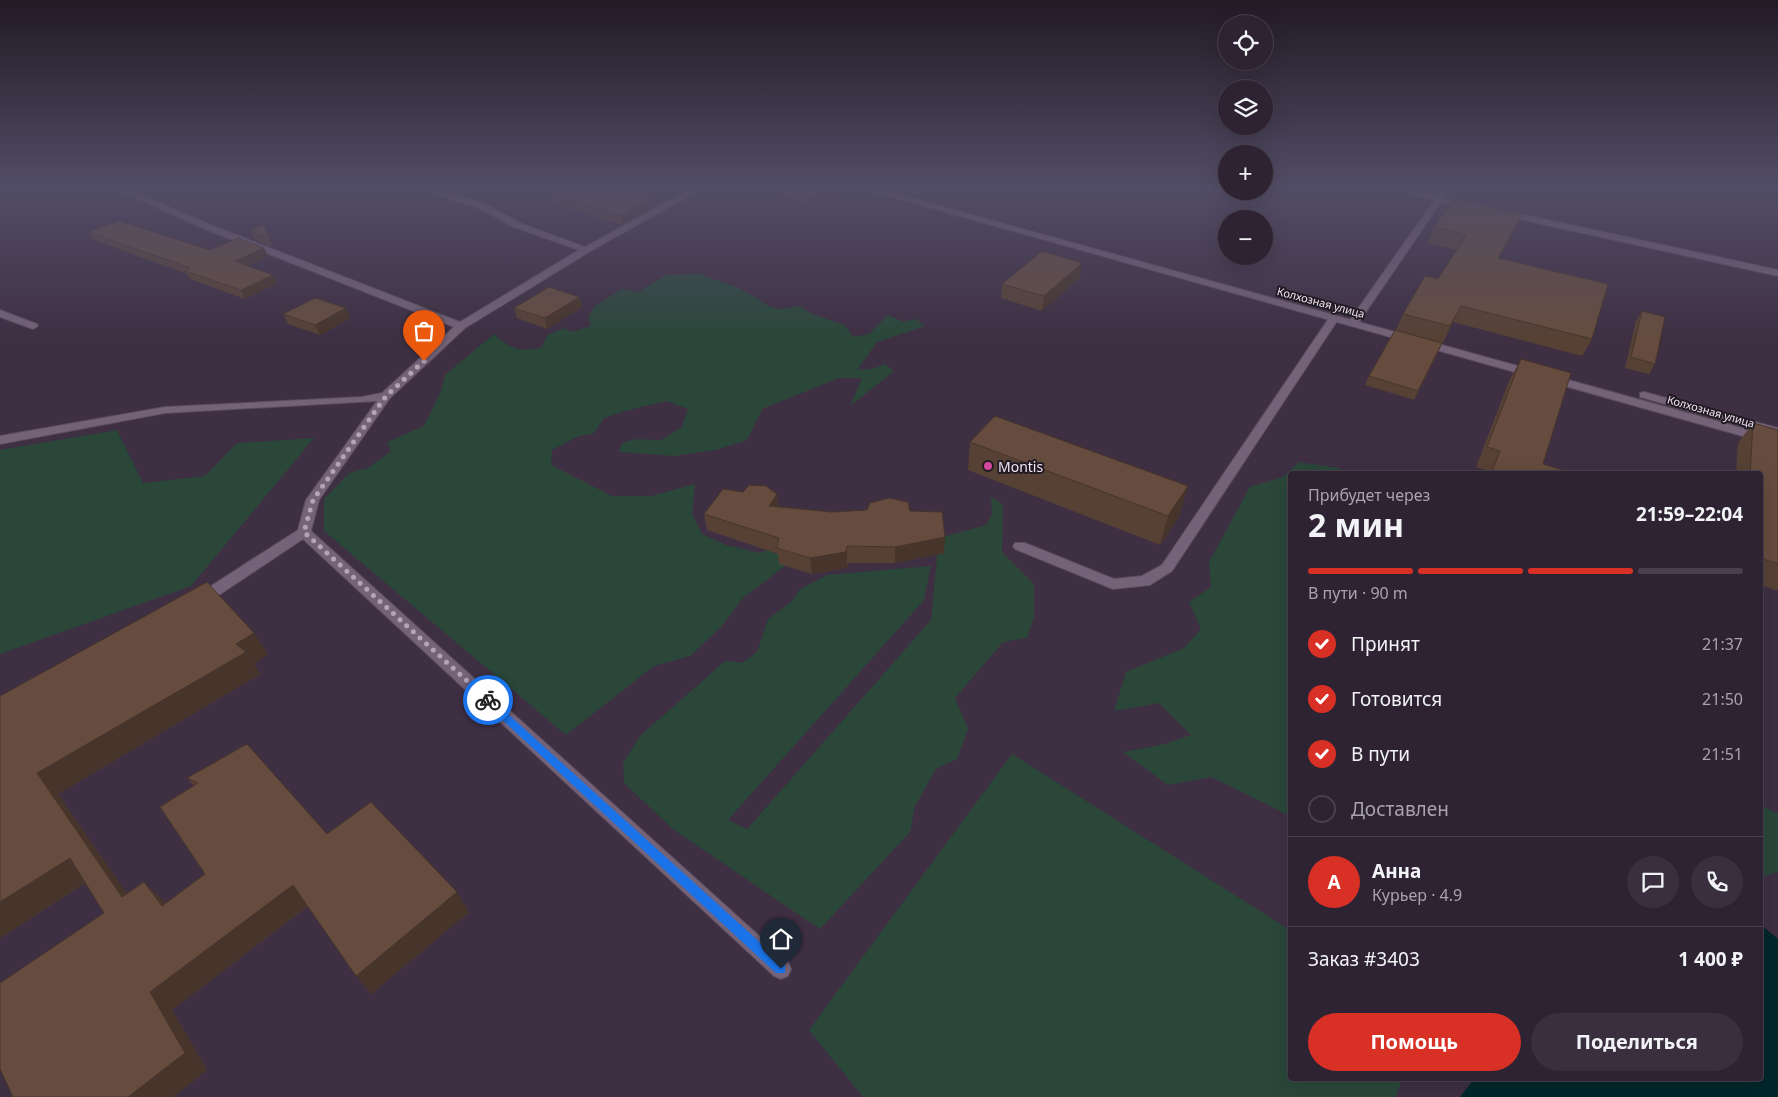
<!DOCTYPE html>
<html lang="ru">
<head>
<meta charset="utf-8">
<style>
	:root { --surface:#2e2332; --page:#3a2f3e; --text:#f1f3f6; --muted:#a7a4ac; --line:#49404d; --accent:#d93025 }
	body { margin:0; font-family:"Noto Sans",sans-serif; background:var(--page); color:var(--text); height:100vh; display:flex; flex-direction:column; font-size:19px; white-space:nowrap }
	* { box-sizing:border-box; margin:0 }
	p { font-size:16px; color:var(--muted) }
	.icon { flex:none; width:28px; height:28px; fill:none; stroke:currentColor; stroke-width:2; stroke-linecap:round; stroke-linejoin:round }
	.map { position:relative; flex:1; overflow:hidden }
	.side { position:absolute; left:1288px; top:471px; width:475px; height:610px; display:flex; flex-direction:column; background:var(--surface); border-radius:5px; box-shadow:0 5px 20px #0002,0 0 0 1px var(--line) }
	.side>* { flex:none }
	.fabs { position:absolute; left:1218px; top:15px; display:grid; gap:10px }
	.fabs a { display:grid; place-items:center; width:55px; height:55px; border-radius:50%; background:var(--surface); box-shadow:0 5px 20px #0002,0 0 0 1px var(--line); font-size:25px }
	.pin { position:absolute; display:grid; place-items:center; width:42px; height:42px; color:#fff; margin:-51px -21px; border-radius:50% 50% 50% 0; rotate:-45deg; box-shadow:0 0 5px #0007 }
	.pin .icon { rotate:45deg }
	.courier { position:absolute; display:grid; place-items:center; width:50px; height:50px; margin:-25px; border:4px solid #1a73e8; border-radius:50%; background:#fff; color:#222; box-shadow:0 1px 6px #0007 }
	.head em { font-style:normal; font-weight:700 }
	.head div { display:flex; flex-direction:column-reverse }
	.head { display:flex; align-items:center; justify-content:space-between; height:85px; padding:0 20px }
	h1 { font-size:32px; font-weight:700; line-height:38px }
	.bar { display:grid; grid-template-columns:repeat(4,1fr); gap:8px 5px; align-content:center; height:60px; padding:0 20px }
	.bar i { height:6px; border-radius:4px; background:var(--line) }
	.bar .active { background:var(--accent) }
	.bar p { grid-column:span 4 }
	.line { display:flex; align-items:center; gap:12px; padding:0 20px; border-top:1px solid var(--line) }
	.line div { flex:1 }
	.round { display:grid; place-items:center; flex:none; width:52px; height:52px; border-radius:26px; background:var(--page) }
	ol { padding:0 20px; list-style:none }
	li { display:flex; align-items:center; gap:15px; height:55px }
	li p { margin-inline-start:auto }
	li .icon { padding:5px; border-radius:50%; background:var(--accent); color:#fff; stroke-width:4 }
	li:last-child { color:var(--muted) }
	li i { width:28px; height:28px; border:2px solid var(--line); border-radius:50% }
	.button { display:flex; gap:10px; margin-top:auto; padding:10px 20px }
	.button a { flex:1; height:58px; border-radius:30px; background:var(--accent); color:#fff; font-size:20px; font-weight:700; line-height:58px; text-align:center }
	.button a+a { background:var(--page); color:var(--text) }
	.map>svg:first-child { display:block }
</style>
</head>
<body>
<div class="map">
<svg width="1778" height="1097" viewBox="0 0 1778 1097">
	<rect width="100%" height="100%" fill="#3e2f43"/>
	<!-- green -->
	<g fill="#2a473a">
		<path d="M 700,274 C 716,280 734,285 748,293 C 771,306 770,313 799,306 L 812,314 L 845,325 L 853,337 L 869,334 L 888,315 L 903,322 L 916,319 L 925,326 L 877,342 L 857,370 L 872,369 L 885,364 L 894,371 L 850,406 L 862,378 L 839,378 L 762,409 L 747,440 L 716,450 L 674,456 L 619,452 L 622,443 L 636,439 L 661,440 L 682,427 L 688,409 L 666,401 L 625,411 L 604,418 L 594,433 L 577,437 L 552,450 L 551,465 L 612,496 L 652,496 L 695,484 L 692,514 L 702,534 L 726,545 L 759,553 L 777,547 L 794,559 L 743,598 L 721,627 L 690,656 L 654,666 L 566,735 L 324,531 L 324,499 L 349,473 L 368,468 L 391,451 L 387,442 L 424,426 L 441,391 L 445,375 L 494,334 C 511,349 519,353 542,347 L 547,335 L 564,328 L 572,332 L 591,326 L 588,317 L 595,306 L 622,289 L 638,292 L 666,275 Z"/>
		<polygon points="117,430 143,483 205,476 237,443 314,438 191,586 0,654 0,450"/>
		<polygon points="1299,462 1338,468 1351,474 1290,474 1290,816 1211,777 1168,785 1123,752 1165,744 1191,735 1159,703 1114,711 1126,672 1184,648 1201,629 1189,602 1211,587 1209,562 1250,487 1283,477"/>
		<polygon points="991,496 1003,505 1002,552 1034,584 1034,617 1027,638 1003,642 955,698 968,729 957,759 936,769 915,806 910,832 820,929 674,830 624,783 623,763 640,736 725,661 742,663 757,652 768,619 790,603 800,589 827,575 931,566 924,600 728,820 747,829 931,620 939,538 986,525 992,515"/>
		<polygon points="1012,754 1290,930 1290,1079 1402,1079 1396,1097 863,1097 809,1030"/>
		<polygon points="1760,797 1763,806 1778,814 1778,872 1760,877"/>
	</g>
	<!-- water -->
	<polygon fill="#01272b" points="1760,924 1778,939 1778,1097 1460,1097 1474,1079 1760,1079"/>
	<g fill="none" stroke-linecap="round" stroke-linejoin="round">
		<!-- service casing -->
		<g stroke="#5a4c5d" stroke-width="2">
			<g id="service">
				<polygon points="0,310 37,324 38,326 33,329 0,317"/>
				<polygon points="1334,315 1339,318 1172,571 1150,585 1113,589 1015,549 1013,546 1015,543 1025,543 1114,579 1142,576 1162,565 1329,318"/>
			</g>
		</g>
		<!-- minor casing -->
		<g stroke="#5a4c5d" stroke-width="2">
			<g id="minor">
				<polygon points="109,186 121,186 211,225 460,322 579,250 514,227 479,208 410,186 425,186 485,204 520,223 585,247 696,186 707,186 589,252 465,328 390,398 319,500 311,531 788,962 791,969 788,976 781,979 774,976 303,539 204,605 194,605 192,601 194,597 298,530 306,500 377,401 165,413 0,444 0,436 165,407 362,397 382,393 454,327 205,229"/>
				<polygon points="1438,186 1446,186 1443,199 1357,325 1349,325 1348,323 1435,199"/>
			</g>
		</g>
		<!-- tertiary casing -->
		<g stroke="#5a4c5d" stroke-width="2">
			<g id="tertiary">
				<polygon points="853,186 868,186 1778,438 1778,446"/>
				<polygon points="1379,186 1396,186 1474,206 1470,209"/>
				<polygon points="1503,210 1778,270 1778,276 1500,215 1500,211"/>
				<polygon points="1644,392 1778,428 1778,436 1640,397 1640,393"/>
			</g>
		</g>
		<!-- service -->
		<use href="#service" fill="#746278" fill-rule="evenodd"/>
		<!-- minor -->
		<use href="#minor" fill="#746278" fill-rule="evenodd"/>
		<!-- tertiary -->
		<use href="#tertiary" fill="#746278" fill-rule="evenodd"/>
	</g>
	<!-- wall -->
	<g fill="#574135">
		<polygon points="759,186 838,186 838,191 812,206"/>
		<polygon points="553,196 654,197 649,200 651,209 622,225 556,205"/>
		<polygon points="1522,214 1515,230 1499,258 1592,339 1582,356 1453,322 1443,343 1396,330 1403,314 1438,279 1456,250 1428,243 1434,227"/>
		<polygon points="263,225 273,247 255,240 250,231"/>
		<polygon points="89,232 210,250 268,256 247,266 277,283 245,299 190,279 187,274 94,240"/>
		<polygon points="1082,263 1080,277 1042,311 1001,298 1002,284"/>
		<polygon points="579,297 582,307 547,329 517,318 514,308"/>
		<polygon points="1642,311 1655,364 1649,374 1625,368 1636,321"/>
		<polygon points="283,314 350,318 320,335 288,324"/>
		<polygon points="1442,343 1414,400 1365,385 1369,376"/>
		<polygon points="1521,359 1543,464 1575,474 1488,474 1489,471 1476,467 1510,379"/>
		<polygon points="1753,423 1778,430 1778,591 1760,585 1760,474 1736,474 1738,443"/>
		<polygon points="970,442 1180,515 1160,545 968,470"/>
		<polygon points="779,507 832,512 910,511 944,553 895,563 848,563 847,568 812,574 779,564 778,554 707,530 704,514"/>
		<polygon points="268,654 254,664 260,674 58,794 127,894 165,902 166,904 205,874 194,786 187,778 327,834 469,912 371,994 308,906 172,1010 207,1070 173,1097 13,1097 104,913 85,883 0,938 0,696"/>
		<polygon points="1290,737 1290,743 1288,742"/>
	</g>
	<!-- shaded-wall -->
	<g fill="#47352b">
		<polygon points="830,186 838,186 838,191 812,206 812,197"/>
		<polygon points="652,188 654,197 649,200 651,209 622,225 620,215 637,196"/>
		<polygon points="1522,214 1515,230 1490,274 1498,258"/>
		<polygon points="264,248 268,256 239,269 235,261"/>
		<polygon points="1082,263 1080,277 1042,311 1044,296"/>
		<polygon points="273,275 277,283 245,299 241,290"/>
		<polygon points="579,297 582,307 547,329 545,318"/>
		<polygon points="1461,306 1453,322 1443,343 1450,326"/>
		<polygon points="346,308 350,318 320,335 315,325"/>
		<polygon points="1442,343 1438,352 1414,400 1418,391"/>
		<polygon points="1188,486 1180,515 1160,545 1168,516"/>
		<polygon points="777,494 779,510 769,506"/>
		<polygon points="945,537 944,553 895,563 895,547"/>
		<polygon points="847,546 847,568 812,574 810,558"/>
		<polygon points="254,633 268,654 254,664 260,674 58,794 143,917 122,897 37,773"/>
		<polygon points="70,858 92,878 0,938 0,902"/>
		<polygon points="144,882 165,902 182,926 162,906"/>
		<polygon points="293,885 310,904 172,1010 207,1070 173,1097 128,1097 150,992"/>
		<polygon points="457,892 469,912 371,994 356,976"/>
	</g>
	<!-- building -->
	<g fill="#654c3e" stroke="#47352b">
		<polygon points="572,186 645,186 652,188 637,196 649,200 620,215 553,196"/>
		<polygon points="783,186 830,186 812,197"/>
		<polygon points="1455,198 1522,214 1498,258 1608,284 1592,339 1461,306 1450,326 1403,314 1425,276 1438,279 1466,235 1434,227"/>
		<polygon points="119,221 210,250 238,238 264,248 235,261 273,275 241,290 185,271 190,268 89,232"/>
		<polygon points="263,225 269,238 250,231"/>
		<polygon points="1042,251 1082,263 1044,296 1002,284"/>
		<polygon points="549,287 579,297 545,318 514,308"/>
		<polygon points="315,298 346,308 315,325 283,314"/>
		<polygon points="1642,311 1665,317 1655,364 1631,357"/>
		<polygon points="1395,330 1442,343 1418,391 1369,376"/>
		<polygon points="1521,359 1571,373 1543,464 1575,474 1499,474 1492,472 1500,451 1487,447"/>
		<polygon points="995,416 1188,486 1168,516 970,442"/>
		<polygon points="1753,423 1778,430 1778,564 1760,558 1760,474 1750,474"/>
		<polygon points="749,485 766,486 777,494 769,506 832,512 867,510 870,503 889,498 908,502 910,511 942,512 945,537 895,547 847,546 846,552 810,558 777,548 779,538 704,514 723,489 743,492"/>
		<polygon points="207,582 254,633 236,644 246,652 37,773 122,897 144,882 162,906 205,874 160,807 198,783 187,778 247,744 327,834 371,802 457,892 356,976 293,885 150,992 185,1053 128,1097 13,1097 0,1069 0,983 104,913 70,858 0,902 0,696"/>
	</g>
	<!-- sky -->
	<linearGradient id="sky" x2="0" y2="1"><stop stop-color="#221a25"/><stop offset="0.55" stop-color="#524d66"/><stop offset="1" stop-color="#524d66" stop-opacity="0"/></linearGradient>
	<rect width="1778" height="340" fill="url(#sky)"/>
	<!-- route -->
	<polygon fill="#1a73e8" points="488,696 785,965 785,973 776,973 484,703 484,698"/>
	<g fill="none" stroke-linecap="round" stroke-linejoin="round">
		<!-- done -->
		<polyline stroke="#b2a5b5" stroke-width="5" stroke-dasharray="0 9" points="424,361 386,396 376,410 313,500 304,532 488,700"/>
	</g>
	<!-- markers -->
	<circle fill="#d1479c" stroke="#211a23" stroke-width="2" cx="988" cy="466" r="5"/>
	<g text-anchor="middle" dominant-baseline="central" stroke-width="4" stroke-linejoin="round" paint-order="stroke">
		<!-- far-street labels -->
		<g font-size="11" fill="#f0e5f2" stroke="#211a23">
			<text transform="translate(1321 302) rotate(15)">Колхозная улица</text>
			<text transform="translate(1711 411) rotate(16)">Колхозная улица</text>
		</g>
		<!-- poi labels -->
		<g font-size="14" fill="#f0e5f2" stroke="#211a23" text-anchor="start">
			<text x="998" y="466">Montis</text>
		</g>
	</g>
</svg>
<div class="fabs">
<a><svg class="icon" aria-label="locate" viewBox="0 0 24 24"><circle cx="12" cy="12" r="6"/><path d="M12 2v4M12 18v4M2 12h4M18 12h4"/></svg></a>
<a><svg class="icon" aria-label="layers" viewBox="0 0 24 24"><path d="M12 4l9 5-9 5-9-5zM3 14l9 5 9-5"/></svg></a>
<a>+</a>
<a>−</a>
</div>
<div class="pin" style="left:424px;top:361px;background:#ea580c"><svg class="icon" aria-label="bag" viewBox="0 0 24 24"><path d="M5 8h14l-1 12H6zM9 8a3 3 0 0 1 6 0"/></svg></div>
<div class="pin" style="left:781px;top:969px;background:#1f2937"><svg class="icon" aria-label="home" viewBox="0 0 24 24"><path d="M3 11l9-7 9 7M6 9v11h12V9"/></svg></div>
<div class="courier" style="left:488px;top:700px"><svg class="icon" aria-label="bike" viewBox="0 0 24 24"><circle cx="6" cy="16" r="4"/><circle cx="18" cy="16" r="4"/><path d="M6 16l4-8h5l3 8M10 8l3 8H6M13 5h3"/></svg></div>
<section class="side">
<div class="head"><div><h1>2 мин</h1><p>Прибудет через</p></div><em>21:59–22:04</em></div>
<div class="bar"><i class="active"></i><i class="active"></i><i class="active"></i><i></i><p>В пути · 90 m</p></div>
<ol>
<li><svg class="icon" aria-label="check" viewBox="0 0 24 24"><path d="M5 12l5 5 9-10"/></svg>Принят<p>21:37</p></li>
<li><svg class="icon" aria-label="check" viewBox="0 0 24 24"><path d="M5 12l5 5 9-10"/></svg>Готовится<p>21:50</p></li>
<li><svg class="icon" aria-label="check" viewBox="0 0 24 24"><path d="M5 12l5 5 9-10"/></svg>В пути<p>21:51</p></li>
<li><i></i>Доставлен</li>
</ol>
<div class="line" style="height:90px"><b class="round" style="background:var(--accent);color:#fff">А</b><div><b>Анна</b><p>Курьер · 4.9</p></div><a class="round"><svg class="icon" aria-label="chat" viewBox="0 0 24 24"><path d="M4 5h16v11H9l-5 4z"/></svg></a><a class="round"><svg class="icon" aria-label="phone" viewBox="0 0 24 24"><path d="M5 4h4l2 5-3 2q2 4 5 5l2-3 5 2v4C11 20 4 13 5 4z"/></svg></a></div>
<div class="line" style="height:65px"><div>Заказ #3403</div><b>1 400 ₽</b></div>
<div class="button"><a>Помощь</a><a>Поделиться</a></div>
</section>
</div>
</body>
</html>
